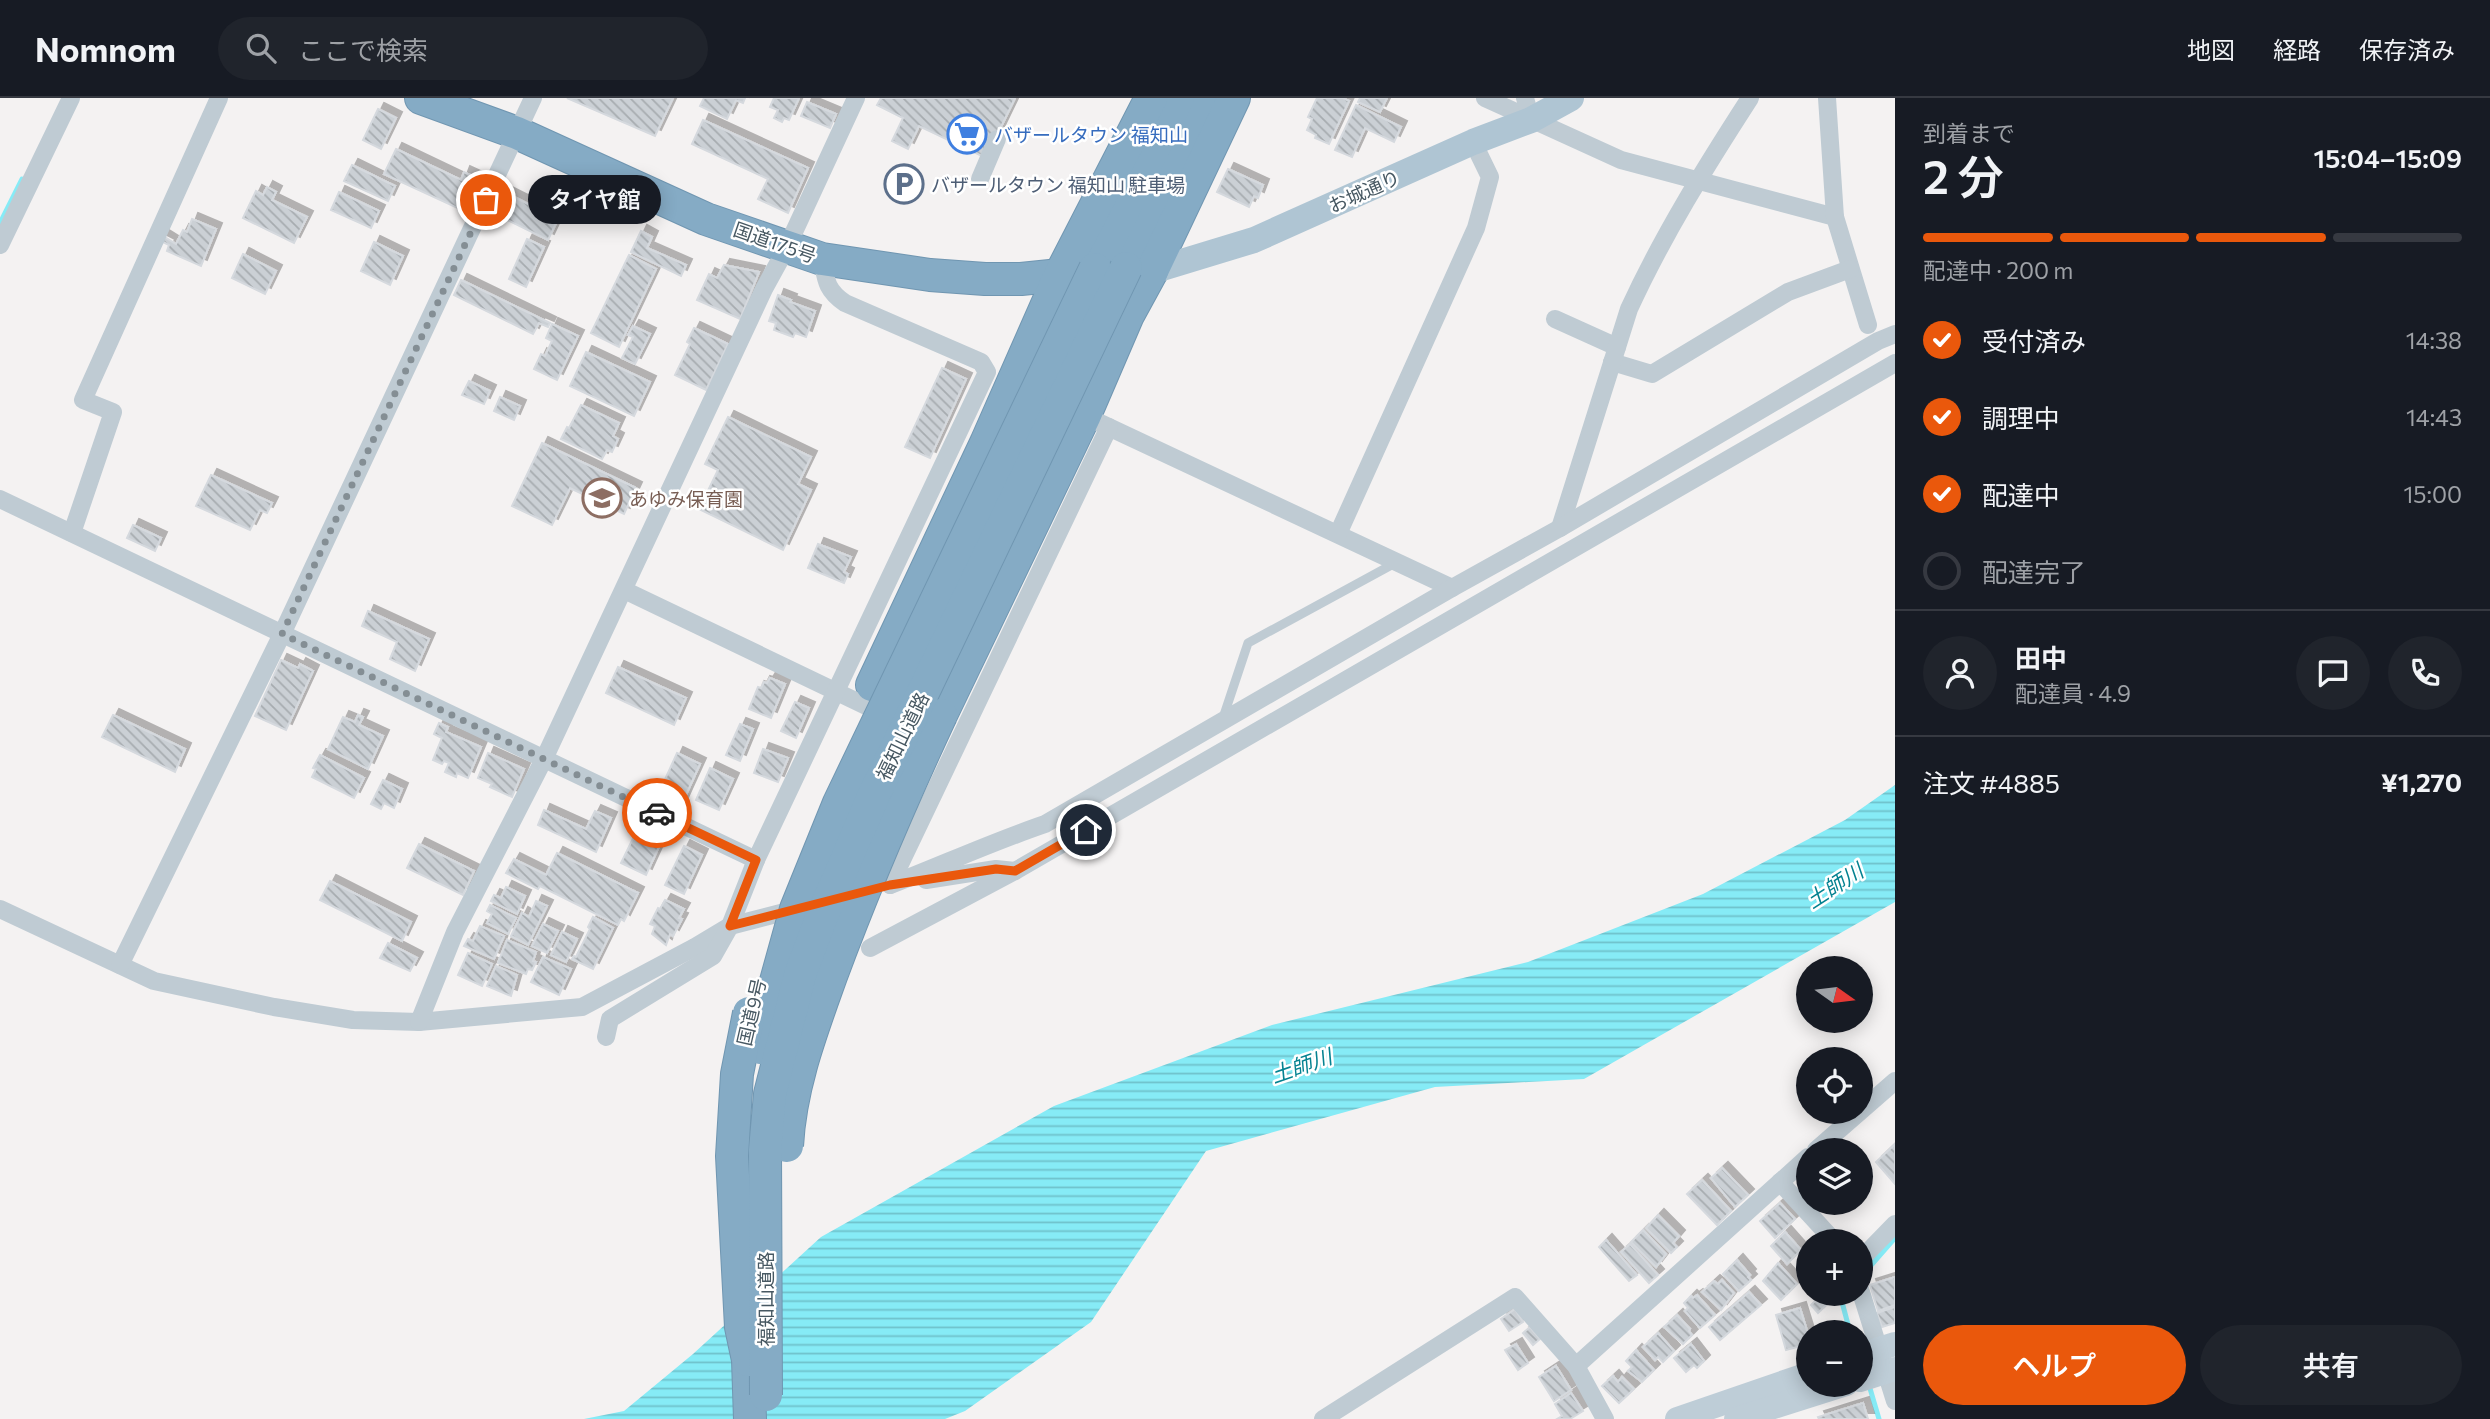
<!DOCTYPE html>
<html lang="ja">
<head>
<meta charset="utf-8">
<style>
	:root { --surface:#171b24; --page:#20242c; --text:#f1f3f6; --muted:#9ea1a6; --line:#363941; --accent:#ea580c }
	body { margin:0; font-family:Commissioner,"Noto Sans JP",sans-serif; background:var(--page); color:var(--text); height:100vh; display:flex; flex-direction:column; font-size:26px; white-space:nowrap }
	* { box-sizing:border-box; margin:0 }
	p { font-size:23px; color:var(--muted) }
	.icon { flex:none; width:38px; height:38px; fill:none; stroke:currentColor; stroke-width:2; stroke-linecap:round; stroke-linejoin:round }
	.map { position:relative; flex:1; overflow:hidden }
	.side { display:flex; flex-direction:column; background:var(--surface); width:595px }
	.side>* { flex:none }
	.needle { width:46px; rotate:104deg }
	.fabs { position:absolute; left:1796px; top:858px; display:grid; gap:14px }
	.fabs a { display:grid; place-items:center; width:77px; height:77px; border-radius:50%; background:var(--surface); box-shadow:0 4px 18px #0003; font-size:35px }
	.pin { position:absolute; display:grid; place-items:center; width:60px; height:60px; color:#fff; margin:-30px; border:4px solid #fff; border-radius:50%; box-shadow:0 2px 7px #0007 }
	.courier { position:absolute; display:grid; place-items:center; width:70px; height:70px; margin:-35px; border:5px solid #ea580c; border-radius:50%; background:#fff; color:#222; box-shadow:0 2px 9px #0007 }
	.bubble { position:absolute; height:49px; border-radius:24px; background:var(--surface); box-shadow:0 4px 18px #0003; font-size:23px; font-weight:600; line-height:49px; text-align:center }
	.head em { font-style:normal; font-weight:600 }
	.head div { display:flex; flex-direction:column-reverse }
	.head { display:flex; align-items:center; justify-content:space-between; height:119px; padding:0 28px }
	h1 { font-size:46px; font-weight:600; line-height:52px }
	.bar { display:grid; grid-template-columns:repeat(4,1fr); gap:10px 7px; align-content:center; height:84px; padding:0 28px }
	.bar i { height:9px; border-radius:5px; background:var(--line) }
	.bar .current { background:var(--accent) }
	.bar p { grid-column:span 4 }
	.line { display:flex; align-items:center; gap:18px; padding:0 28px; border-top:2px solid var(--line) }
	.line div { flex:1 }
	.round { display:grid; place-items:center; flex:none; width:74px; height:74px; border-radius:37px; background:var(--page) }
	ol { padding:0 28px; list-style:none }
	li { display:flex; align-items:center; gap:21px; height:77px }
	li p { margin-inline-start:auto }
	li .icon { padding:7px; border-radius:50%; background:var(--accent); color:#fff; stroke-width:4 }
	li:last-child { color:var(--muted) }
	li i { width:38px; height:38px; border:4px solid var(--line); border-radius:50% }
	.cta { display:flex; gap:14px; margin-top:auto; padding:14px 28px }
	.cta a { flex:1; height:80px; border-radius:42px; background:var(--accent); color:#fff; font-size:28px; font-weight:600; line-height:80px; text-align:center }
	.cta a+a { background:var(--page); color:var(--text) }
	header { display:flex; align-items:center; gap:42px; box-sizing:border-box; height:98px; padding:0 35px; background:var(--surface); border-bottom:2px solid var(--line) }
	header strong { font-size:33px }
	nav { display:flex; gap:38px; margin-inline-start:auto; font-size:24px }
	.search { width:490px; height:63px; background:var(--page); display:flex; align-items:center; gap:18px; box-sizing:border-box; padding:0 24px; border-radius:38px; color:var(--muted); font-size:26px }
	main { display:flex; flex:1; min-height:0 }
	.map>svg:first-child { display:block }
</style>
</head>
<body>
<header>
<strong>Nomnom</strong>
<div class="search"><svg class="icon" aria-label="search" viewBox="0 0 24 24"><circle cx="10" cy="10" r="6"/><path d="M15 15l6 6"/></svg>ここで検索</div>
<nav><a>地図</a><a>経路</a><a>保存済み</a></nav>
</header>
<main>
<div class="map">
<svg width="1895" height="1321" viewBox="0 0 1895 1321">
	<defs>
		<pattern id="water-rules" width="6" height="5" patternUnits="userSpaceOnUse" patternTransform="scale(1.75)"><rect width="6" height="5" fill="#86ebf6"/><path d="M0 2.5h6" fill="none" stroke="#6fc1cb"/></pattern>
		<pattern id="building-back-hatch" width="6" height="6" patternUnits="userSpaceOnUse" patternTransform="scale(1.75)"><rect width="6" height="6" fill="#cbd0d5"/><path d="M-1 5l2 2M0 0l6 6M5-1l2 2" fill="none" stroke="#a7acb0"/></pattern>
		<filter id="shadow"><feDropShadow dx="6" dy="-6" stdDeviation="0" flood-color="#0004"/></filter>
	</defs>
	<rect width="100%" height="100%" fill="#f4f2f2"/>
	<!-- water -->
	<polygon fill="url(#water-rules)" points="1895,687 1895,804 1584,981 1435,989 1206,1053 1091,1224 965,1313 945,1321 584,1321 624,1313 693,1256 821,1139 1054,1008 1272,927 1528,864 1703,796 1845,722"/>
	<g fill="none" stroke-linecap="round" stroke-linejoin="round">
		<!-- stream -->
		<g stroke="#86ebf6" stroke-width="5">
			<polyline points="0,125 22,81"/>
			<polyline points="1860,1180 1895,1140"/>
			<polyline points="1846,1200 1842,1204 1850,1234"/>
			<polyline points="1869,1287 1879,1321"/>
		</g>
	</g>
	<!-- building -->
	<g fill="url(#building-back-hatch)" stroke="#d5d9de" stroke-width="2" filter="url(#shadow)">
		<polygon points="567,0 673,0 655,38"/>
		<polygon points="704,0 745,0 743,5 736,2 727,21 700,8"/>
		<polygon points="774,0 799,0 789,22 784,20 782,24 774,20 778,12 770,9"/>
		<polygon points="881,0 1015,0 986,60 919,28 908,51 892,43 903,20 877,7"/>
		<polygon points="1317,0 1343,0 1349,3 1329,46 1315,40 1316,37 1307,32 1312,21 1308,19"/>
		<polygon points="1360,0 1387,0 1380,14 1358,4"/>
		<polygon points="807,4 836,16 830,30 801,18"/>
		<polygon points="1356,7 1401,29 1394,44 1365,30 1352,59 1335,52"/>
		<polygon points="378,11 396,20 381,51 363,42"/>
		<polygon points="703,22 808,70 788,115 758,101 768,81 692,46"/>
		<polygon points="396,51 461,82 464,74 479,81 464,113 384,76"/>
		<polygon points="352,67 395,88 388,103 344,83"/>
		<polygon points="1228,71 1263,87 1258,100 1254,98 1249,109 1217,94"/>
		<polygon points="267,89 276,94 272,102 307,119 294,145 243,120 256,93 263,97"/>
		<polygon points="339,94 379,113 371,130 331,112"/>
		<polygon points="506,95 558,121 548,142 495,116"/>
		<polygon points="192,121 216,131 201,168 167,153 169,147 161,143 163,138 176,146 183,132 187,134"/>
		<polygon points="641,133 652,139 647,150 686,167 681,178 631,154"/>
		<polygon points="527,141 544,149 526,189 509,181"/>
		<polygon points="374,144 403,158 390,187 361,173"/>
		<polygon points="243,156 276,173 265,196 232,180"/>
		<polygon points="629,157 656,171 619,249 591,235"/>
		<polygon points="724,167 759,174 740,221 697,202 709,176 717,180"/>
		<polygon points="461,182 550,225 548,229 539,225 533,236 454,197"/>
		<polygon points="778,197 791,202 790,204 815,213 806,239 795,235 793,239 774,232 776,225 769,223"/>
		<polygon points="552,226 578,238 557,282 534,271 541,256 545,258 552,243 546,240"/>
		<polygon points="633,228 650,236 635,266 622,260 633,239 628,237"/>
		<polygon points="694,230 728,246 706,292 675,277 690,246 687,244"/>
		<polygon points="586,254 650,284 634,318 570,288"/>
		<polygon points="942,270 966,281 930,360 905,349"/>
		<polygon points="469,283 490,293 484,306 462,297"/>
		<polygon points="500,299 520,308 514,322 494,313"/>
		<polygon points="581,307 619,325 613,338 618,341 612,354 607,352 602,361 561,341 567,329 569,330"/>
		<polygon points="728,319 811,359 798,386 811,392 783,452 699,411 718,372 705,366"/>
		<polygon points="542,345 636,390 624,416 570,390 552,427 512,408"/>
		<polygon points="211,377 272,405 267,415 260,412 250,432 196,408"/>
		<polygon points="133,427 161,440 155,453 127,440"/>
		<polygon points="818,446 851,459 844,474 848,476 844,485 808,470"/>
		<polygon points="368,513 429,541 415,573 390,561 397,544 362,528"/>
		<polygon points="281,562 298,570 300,566 313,573 286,632 255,618"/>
		<polygon points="618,569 686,600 674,627 606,595"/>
		<polygon points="770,580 785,586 771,620 749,611 758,589 761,590 764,584 767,585"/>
		<polygon points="795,604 809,610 796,640 781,633"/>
		<polygon points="113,617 185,651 175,674 102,639"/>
		<polygon points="358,617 363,619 359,627 383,638 368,671 328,651 343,619 355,624"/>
		<polygon points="439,625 448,629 446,634 481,649 468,680 457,675 456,679 445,674 449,665 444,663 442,666 433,662 442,640 434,636"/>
		<polygon points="740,626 753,631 740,663 726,657"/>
		<polygon points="763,651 788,660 778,684 754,675"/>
		<polygon points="488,655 524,671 512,699 490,689 492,686 478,680"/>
		<polygon points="677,655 700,666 680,710 657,699"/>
		<polygon points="320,657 364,680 354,700 312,679 316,671 313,670"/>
		<polygon points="710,670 733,681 719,712 696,702"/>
		<polygon points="383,682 402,691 394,710 384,705 381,711 371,706"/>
		<polygon points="544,712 586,731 595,713 611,720 596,754 538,727"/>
		<polygon points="638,730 662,742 646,777 621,765"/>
		<polygon points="419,746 474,773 463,797 407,770"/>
		<polygon points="684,748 702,757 684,796 665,787"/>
		<polygon points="557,755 638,795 624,823 621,821 618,827 540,788 538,791 506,775 514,761 546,777"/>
		<polygon points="330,783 411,824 402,843 320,802"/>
		<polygon points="506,789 525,798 517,816 491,803 494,797 501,800"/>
		<polygon points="665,802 684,811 679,820 682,821 673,838 670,836 666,847 652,836 655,828 650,826 658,810 660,811"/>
		<polygon points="536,803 547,808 528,847 511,838 522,815 529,819"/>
		<polygon points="490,807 516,820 508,836 487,825 492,816 487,813"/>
		<polygon points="593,819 613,830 593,871 572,861 574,858 576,859 590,831 588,829"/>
		<polygon points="543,826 558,833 547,855 532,848"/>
		<polygon points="480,828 504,838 494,861 464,848 468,841 473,843"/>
		<polygon points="562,834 577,841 566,864 551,857"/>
		<polygon points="507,842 536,854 533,863 536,864 532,872 528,871 526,876 498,865"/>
		<polygon points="388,845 417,860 410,873 380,860"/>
		<polygon points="468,855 492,866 482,888 458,877"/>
		<polygon points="543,859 571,871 559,897 531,884"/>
		<polygon points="496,868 517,877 511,898 487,888"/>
		<polygon points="1895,1046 1895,1086 1876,1064"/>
		<polygon points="1722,1070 1748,1097 1735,1109 1711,1080"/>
		<polygon points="1702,1082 1731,1113 1717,1127 1687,1096"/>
		<polygon points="1780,1105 1795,1121 1775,1140 1760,1123"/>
		<polygon points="1658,1117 1679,1138 1673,1145 1677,1149 1671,1155 1646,1130"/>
		<polygon points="1643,1132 1666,1156 1656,1169 1631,1144"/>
		<polygon points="1785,1134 1801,1152 1787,1166 1771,1148"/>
		<polygon points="1606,1142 1637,1177 1629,1183 1599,1149"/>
		<polygon points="1630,1146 1658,1177 1649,1185 1621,1154"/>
		<polygon points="1808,1159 1808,1175 1800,1166"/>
		<polygon points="1737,1162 1750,1177 1748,1179 1751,1182 1739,1193 1723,1176"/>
		<polygon points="1778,1165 1797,1186 1781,1202 1763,1183"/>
		<polygon points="1895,1179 1895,1207 1878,1213 1870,1187"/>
		<polygon points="1722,1182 1734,1195 1721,1212 1702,1194 1714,1183 1718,1186"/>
		<polygon points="1749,1194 1761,1207 1720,1242 1709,1229"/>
		<polygon points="1823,1195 1839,1195 1818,1215 1811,1207"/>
		<polygon points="1697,1197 1715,1217 1700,1230 1685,1213 1688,1210 1684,1205 1691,1198 1693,1200"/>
		<polygon points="1895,1209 1895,1225 1882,1229 1877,1215"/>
		<polygon points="1800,1210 1808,1236 1808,1246 1786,1252 1776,1217"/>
		<polygon points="1515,1211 1523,1224 1509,1233 1501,1221"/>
		<polygon points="1677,1217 1690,1231 1689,1233 1692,1237 1683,1246 1664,1229"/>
		<polygon points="1530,1229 1540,1241 1533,1247 1523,1235"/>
		<polygon points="1658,1235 1674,1253 1663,1264 1658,1259 1655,1262 1643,1249"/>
		<polygon points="1516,1246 1528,1265 1518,1272 1505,1252"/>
		<polygon points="1691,1246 1704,1263 1697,1270 1694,1267 1686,1274 1674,1260"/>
		<polygon points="1636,1252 1654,1272 1642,1284 1628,1273 1632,1269 1626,1263"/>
		<polygon points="1556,1268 1571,1292 1554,1303 1539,1279"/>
		<polygon points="1613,1278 1618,1284 1622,1279 1634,1291 1619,1305 1602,1288"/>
		<polygon points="1571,1295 1583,1313 1570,1321 1557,1321 1562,1318 1555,1306"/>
		<polygon points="1863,1305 1868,1321 1819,1321 1818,1319"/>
	</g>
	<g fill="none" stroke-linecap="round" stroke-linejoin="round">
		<!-- highway casing -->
		<g stroke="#7096b1" stroke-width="34">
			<g id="highway">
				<polyline points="421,0 517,35 706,121 822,161 930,177 985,181 1021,181 1060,177 1152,173"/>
				<polyline points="1126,170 1208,0"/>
				<polyline points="1095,171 1178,0"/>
				<polyline points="872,587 986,345 1060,177 1151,0"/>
				<polyline points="941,617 1085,317 1128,217 1152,173 1234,0"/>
				<polyline points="748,1262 750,1321"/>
			</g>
		</g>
		<!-- lane -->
		<polyline stroke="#bfcbd3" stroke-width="9" points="1223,620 1248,545 1397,464"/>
		<!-- street -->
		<g stroke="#bfcbd3" stroke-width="18">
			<polyline points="1485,0 1621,62 1835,119"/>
			<polyline points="1525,0 1531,22"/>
			<polyline points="1827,0 1835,119 1868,227"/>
			<polyline points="980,81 997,41"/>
			<polyline points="0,147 71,0"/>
			<polyline points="1555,221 1617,249"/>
			<polyline points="1612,264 1652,276 1788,194 1850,171"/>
			<polyline points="1100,325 1452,490"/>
			<polyline points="0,401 756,762"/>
			<path d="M 1560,430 L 1629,211 C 1663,137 1706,68 1750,0"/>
			<polyline points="72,435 113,314 83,302 219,0"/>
			<polyline points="1338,436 1476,130 1490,79 1473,44"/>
			<polyline points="624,492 889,619"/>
			<polyline points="926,782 996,771 1015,773"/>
			<path d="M 890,787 C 942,767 992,744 1045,726 L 1452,490 L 1560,430 L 1878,243 L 1895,236"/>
			<polyline points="890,787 1109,329"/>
			<polyline points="0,811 154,883 274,909 353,922 419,924 582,909 695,849 730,828 800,810"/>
			<polyline points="870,850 1015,773 1895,265"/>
			<polyline points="120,867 282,536 533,0"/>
			<polyline points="419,924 455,834 544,661 764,191 787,149 856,0"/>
			<path d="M 606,939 L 610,921 L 713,858 L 730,828 L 756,762 L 987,274 L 981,264 L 845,205 C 826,192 826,182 822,161"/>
			<polyline points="1816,1052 1895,983"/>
			<polyline points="1780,1084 1834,1143"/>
			<polyline points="1860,1162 1895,1126"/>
			<polyline points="1860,1191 1895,1303"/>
			<polyline points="1576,1268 1808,1059"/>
			<polyline points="1323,1321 1515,1199 1576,1268 1605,1321"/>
		</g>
		<!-- secondary -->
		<g stroke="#becdd7" stroke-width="24">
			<polyline points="1860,1257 1895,1246"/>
			<polyline points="1860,1282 1895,1271"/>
			<polyline points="1677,1321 1808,1276"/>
			<polyline points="1736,1321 1846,1286"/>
		</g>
		<!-- primary -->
		<polyline stroke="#afc5d3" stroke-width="26" points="1152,173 1254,142 1473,44 1531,22 1571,0"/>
		<!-- highway -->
		<use href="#highway" stroke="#85abc5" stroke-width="32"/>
		<!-- highway-bridge casing -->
		<g stroke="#7096b1" stroke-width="34" stroke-linecap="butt">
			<g id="highway-bridge">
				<polyline points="761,950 773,894 796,811 839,705 1095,171"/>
				<path d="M 787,1048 C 790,989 811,934 831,878 C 864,789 901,703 941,617"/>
				<polyline points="748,1262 741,1229 732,1058 737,976 749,915"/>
				<polyline points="766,1297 765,1052 770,996 800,877 820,823 873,699 1126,170"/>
			</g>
		</g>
		<!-- highway-bridge -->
		<use href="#highway-bridge" stroke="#85abc5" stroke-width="32"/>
	</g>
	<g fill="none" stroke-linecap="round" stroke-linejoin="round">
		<!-- done -->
		<polyline stroke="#848e94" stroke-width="7" stroke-dasharray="0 12.6" points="486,102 282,536 657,715"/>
		<!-- route -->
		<polyline stroke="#ea580c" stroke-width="9" points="657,715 756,762 730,828 890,787 996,771 1015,773 1086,732"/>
	</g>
	<!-- icons -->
	<defs>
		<g id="supermarket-ring" transform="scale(2.0125)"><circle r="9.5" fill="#fff" stroke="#3f7fe0" stroke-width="1.5"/><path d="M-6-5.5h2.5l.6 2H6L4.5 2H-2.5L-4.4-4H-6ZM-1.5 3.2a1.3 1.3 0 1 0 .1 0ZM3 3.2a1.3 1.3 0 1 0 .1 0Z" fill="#3f7fe0"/></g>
		<g id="parking-ring" transform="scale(2.0125)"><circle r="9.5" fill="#fff" stroke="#5c6f8a" stroke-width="1.5"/><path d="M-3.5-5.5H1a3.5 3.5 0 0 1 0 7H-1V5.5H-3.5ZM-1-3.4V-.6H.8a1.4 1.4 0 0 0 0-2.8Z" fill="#5c6f8a"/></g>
		<g id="school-ring" transform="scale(2.0125)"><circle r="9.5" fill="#fff" stroke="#8d6e63" stroke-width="1.5"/><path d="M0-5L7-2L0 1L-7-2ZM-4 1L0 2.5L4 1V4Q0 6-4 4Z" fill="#8d6e63"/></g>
	</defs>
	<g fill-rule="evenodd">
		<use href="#supermarket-ring" x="967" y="36"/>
		<use href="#parking-ring" x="904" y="86"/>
		<use href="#school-ring" x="602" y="400"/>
	</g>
	<g text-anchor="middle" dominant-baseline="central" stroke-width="5" stroke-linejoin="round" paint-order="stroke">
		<!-- shop labels -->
		<g font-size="19" fill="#366cbe" stroke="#fff" text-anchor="start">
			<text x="994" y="36">バザールタウン 福知山</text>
		</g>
		<!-- service labels -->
		<g font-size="19" fill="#4e5e75" stroke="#fff" text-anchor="start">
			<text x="931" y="86">バザールタウン 福知山 駐車場</text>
		</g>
		<!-- street labels -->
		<g font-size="19" fill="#475862" stroke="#fff">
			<text transform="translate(1364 93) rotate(-24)">お城通り</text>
			<text transform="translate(775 144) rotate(19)">国道175号</text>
			<text transform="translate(902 638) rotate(-64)">福知山道路</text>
			<text transform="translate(751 914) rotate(-77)">国道9号</text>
			<text transform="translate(765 1201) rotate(-90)">福知山道路</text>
		</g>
		<!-- education labels -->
		<g font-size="19" fill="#785e54" stroke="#fff" text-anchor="start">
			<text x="629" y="400">あゆみ保育園</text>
		</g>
		<!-- water labels -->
		<g font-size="21" font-style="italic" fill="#048291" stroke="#fff">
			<text transform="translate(1834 787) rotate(-33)">土師川</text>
			<text transform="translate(1301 967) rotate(-19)">土師川</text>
		</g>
	</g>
</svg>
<div class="fabs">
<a><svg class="needle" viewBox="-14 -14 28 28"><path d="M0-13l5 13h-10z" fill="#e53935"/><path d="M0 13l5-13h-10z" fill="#9ea1a6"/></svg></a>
<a><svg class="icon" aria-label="locate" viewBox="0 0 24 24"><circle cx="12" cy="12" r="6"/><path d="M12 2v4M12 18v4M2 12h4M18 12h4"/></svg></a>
<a><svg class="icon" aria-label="layers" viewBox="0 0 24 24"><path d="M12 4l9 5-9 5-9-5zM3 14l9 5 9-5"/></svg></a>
<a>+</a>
<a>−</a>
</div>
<div class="pin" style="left:486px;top:102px;background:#ea580c"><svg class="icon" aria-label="bag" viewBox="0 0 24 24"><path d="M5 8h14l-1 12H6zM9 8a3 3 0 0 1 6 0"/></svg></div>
<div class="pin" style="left:1086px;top:732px;background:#1f2937"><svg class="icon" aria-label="home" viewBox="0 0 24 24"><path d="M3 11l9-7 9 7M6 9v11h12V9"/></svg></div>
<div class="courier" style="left:657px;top:715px"><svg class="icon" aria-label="car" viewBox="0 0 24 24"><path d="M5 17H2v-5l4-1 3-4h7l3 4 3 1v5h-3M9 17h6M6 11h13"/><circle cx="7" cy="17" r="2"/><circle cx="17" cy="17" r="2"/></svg></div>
<div class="bubble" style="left:528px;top:77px;width:133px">タイヤ館</div>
</div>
<section class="side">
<div class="head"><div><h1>2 分</h1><p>到着まで</p></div><em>15:04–15:09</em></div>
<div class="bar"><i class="current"></i><i class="current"></i><i class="current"></i><i></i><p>配達中 · 200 m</p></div>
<ol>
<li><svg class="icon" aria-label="check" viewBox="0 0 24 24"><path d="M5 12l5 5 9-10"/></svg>受付済み<p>14:38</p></li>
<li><svg class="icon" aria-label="check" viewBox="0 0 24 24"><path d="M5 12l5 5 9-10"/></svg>調理中<p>14:43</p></li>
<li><svg class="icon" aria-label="check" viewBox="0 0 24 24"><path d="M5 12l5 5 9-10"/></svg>配達中<p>15:00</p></li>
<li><i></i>配達完了</li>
</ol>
<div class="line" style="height:126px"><a class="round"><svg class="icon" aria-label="person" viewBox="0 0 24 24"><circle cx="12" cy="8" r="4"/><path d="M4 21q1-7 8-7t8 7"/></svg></a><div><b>田中</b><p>配達員 · 4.9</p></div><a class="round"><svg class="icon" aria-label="chat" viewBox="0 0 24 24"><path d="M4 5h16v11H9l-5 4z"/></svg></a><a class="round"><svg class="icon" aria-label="phone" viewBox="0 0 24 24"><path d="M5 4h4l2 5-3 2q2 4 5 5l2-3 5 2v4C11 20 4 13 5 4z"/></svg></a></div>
<div class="line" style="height:91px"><div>注文 #4885</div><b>¥1,270</b></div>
<div class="cta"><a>ヘルプ</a><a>共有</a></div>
</section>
</main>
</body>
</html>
